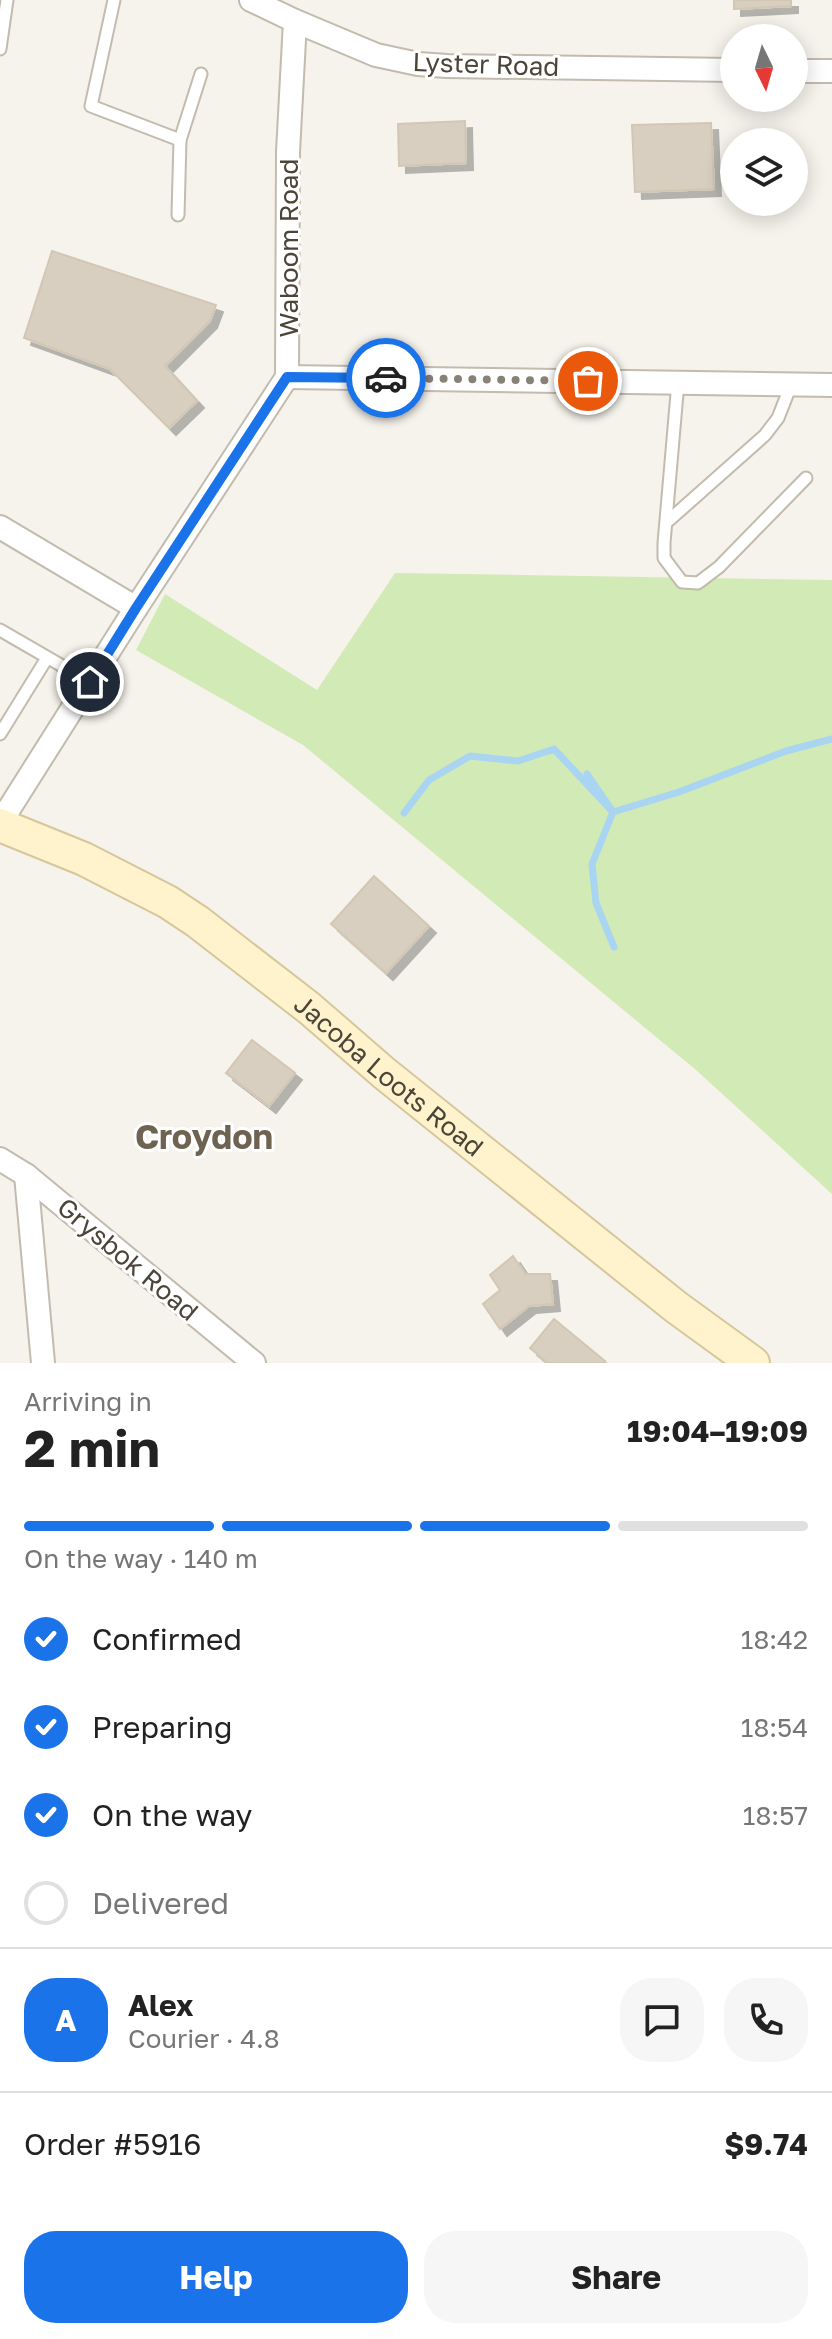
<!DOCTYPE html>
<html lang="en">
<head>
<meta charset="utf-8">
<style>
	:root { --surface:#fff; --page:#f6f6f6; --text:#222; --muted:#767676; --line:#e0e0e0; --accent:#1a73e8 }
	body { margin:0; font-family:"Golos Text",sans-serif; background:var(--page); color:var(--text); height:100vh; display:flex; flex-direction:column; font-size:30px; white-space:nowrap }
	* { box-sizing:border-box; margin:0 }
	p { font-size:26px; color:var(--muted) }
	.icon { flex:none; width:44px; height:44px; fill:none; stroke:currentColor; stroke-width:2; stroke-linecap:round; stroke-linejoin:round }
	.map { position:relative; height:1363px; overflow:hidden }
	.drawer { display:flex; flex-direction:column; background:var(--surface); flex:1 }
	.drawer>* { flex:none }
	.needle { width:52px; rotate:175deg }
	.fabs { position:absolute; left:720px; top:24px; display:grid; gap:16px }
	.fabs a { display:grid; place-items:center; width:88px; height:88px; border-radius:50%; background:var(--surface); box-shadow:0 4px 20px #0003; font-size:40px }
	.pin { position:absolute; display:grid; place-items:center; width:68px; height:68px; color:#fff; margin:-34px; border:4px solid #fff; border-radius:50%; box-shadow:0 2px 8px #0007 }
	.courier { position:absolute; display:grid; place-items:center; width:80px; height:80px; margin:-40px; border:6px solid #1a73e8; border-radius:50%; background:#fff; color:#222; box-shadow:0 2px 10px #0007 }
	.head em { font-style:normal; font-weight:700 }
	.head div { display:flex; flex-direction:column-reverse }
	.head { display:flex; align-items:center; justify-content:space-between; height:136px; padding:0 24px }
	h1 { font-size:52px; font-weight:700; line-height:60px }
	.bar { display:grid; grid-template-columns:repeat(4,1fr); gap:12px 8px; align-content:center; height:96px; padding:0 24px }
	.bar i { height:10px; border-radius:6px; background:var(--line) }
	.bar .active { background:var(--accent) }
	.bar p { grid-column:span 4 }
	.line { display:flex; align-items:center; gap:20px; padding:0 24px; border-top:2px solid var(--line) }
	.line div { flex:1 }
	.round { display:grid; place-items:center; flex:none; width:84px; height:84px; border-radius:32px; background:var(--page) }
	ol { padding:0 24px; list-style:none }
	li { display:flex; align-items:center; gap:24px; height:88px }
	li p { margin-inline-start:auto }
	li .icon { padding:8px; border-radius:50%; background:var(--accent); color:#fff; stroke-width:4 }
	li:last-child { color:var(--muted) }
	li i { width:44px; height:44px; border:4px solid var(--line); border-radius:50% }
	.cta { display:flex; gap:16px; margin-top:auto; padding:16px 24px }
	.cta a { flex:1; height:92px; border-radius:32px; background:var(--accent); color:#fff; font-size:32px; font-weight:700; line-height:92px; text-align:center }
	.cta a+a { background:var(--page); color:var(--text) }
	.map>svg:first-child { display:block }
</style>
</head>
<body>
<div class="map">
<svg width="832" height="1363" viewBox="0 0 832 1363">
	<defs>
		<filter id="shadow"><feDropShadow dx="7" dy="7" stdDeviation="0" flood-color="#0004"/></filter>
	</defs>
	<rect width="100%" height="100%" fill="#f6f3ec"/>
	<!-- green -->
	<polygon fill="#d2eab5" points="395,573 832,580 832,1194 696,1070 303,745 136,650 165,594 317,690"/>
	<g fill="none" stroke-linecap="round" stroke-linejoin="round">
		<!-- stream -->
		<g stroke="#a9d4f2" stroke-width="7">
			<polyline points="404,813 429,780 470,756 518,761 554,749 613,812 587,774"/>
			<polyline points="614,947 596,903 592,864 613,812 679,792 786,751 832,739"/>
		</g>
	</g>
	<!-- building -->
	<g fill="#d8cfc1" stroke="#d3c7b4" stroke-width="2" filter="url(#shadow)">
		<polygon points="734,0 791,0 791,6 734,9"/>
		<polygon points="465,121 466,163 399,166 398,124"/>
		<polygon points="711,123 714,189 635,192 632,125"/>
		<polygon points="52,251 216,305 210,321 165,366 197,401 169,428 110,369 24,338"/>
		<polygon points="374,876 429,926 386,973 331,924"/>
		<polygon points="252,1040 295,1073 269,1106 226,1073"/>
		<polygon points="513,1256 525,1274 550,1274 553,1304 529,1306 500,1329 483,1304 500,1290 490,1275"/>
		<polygon points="554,1319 605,1361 604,1363 548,1363 530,1348"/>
	</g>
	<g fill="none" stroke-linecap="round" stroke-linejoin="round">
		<!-- lane casing -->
		<g stroke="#c2bbae" stroke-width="15">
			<g id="lane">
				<polyline points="114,0 91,106 180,140 201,74"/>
				<polyline points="0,49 7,0"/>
				<polyline points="178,215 180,140"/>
				<polyline points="678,382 664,543 664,558 682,582 698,583 719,567 806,478"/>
				<polyline points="667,522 765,435 778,418 791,385"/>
				<polyline points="0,630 90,682"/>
				<polyline points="0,734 47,658"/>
			</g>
		</g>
		<!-- street casing -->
		<g stroke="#c2bbae" stroke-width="26">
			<g id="street">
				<polyline points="251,0 295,21 376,55 418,64 447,66 734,70"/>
				<polyline points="794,71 832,71"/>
				<polyline points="287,377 832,385"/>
				<polyline points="0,527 136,608"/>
				<polyline points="0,823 136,608 287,377 288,152 295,21"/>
				<polyline points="0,1159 26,1175 254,1363"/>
				<polyline points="26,1175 43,1363"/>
			</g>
		</g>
		<!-- secondary casing -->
		<g stroke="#d6c79b" stroke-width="36">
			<g id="secondary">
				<path id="s1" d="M 0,825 L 84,859 L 168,902 L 198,922 L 309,1008 L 384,1073 L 676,1307 L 753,1363"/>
			</g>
		</g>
		<!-- lane -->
		<use href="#lane" stroke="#fff" stroke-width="11"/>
		<!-- street -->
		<use href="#street" stroke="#fff" stroke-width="22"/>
		<!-- secondary -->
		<use href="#secondary" stroke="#fff3cd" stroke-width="32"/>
	</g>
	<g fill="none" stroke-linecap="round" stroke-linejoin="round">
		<!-- done -->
		<polyline stroke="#878178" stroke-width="8" stroke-dasharray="0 14.4" points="386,378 588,381"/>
		<!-- route -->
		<polyline stroke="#1a73e8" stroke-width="10" points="90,682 136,608 287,377 386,378"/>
	</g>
	<g text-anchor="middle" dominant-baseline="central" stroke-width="6" stroke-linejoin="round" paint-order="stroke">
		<!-- street labels -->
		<g font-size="26" fill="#4b4439" stroke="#fff">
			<text transform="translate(486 64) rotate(2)">Lyster Road</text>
			<text transform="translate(288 248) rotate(-90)">Waboom Road</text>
			<text stroke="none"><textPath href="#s1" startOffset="466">Jacoba Loots Road</textPath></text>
			<text transform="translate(128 1259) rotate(40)">Grysbok Road</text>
		</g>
		<!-- district labels -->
		<g font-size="34" font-weight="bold" fill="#6e6250" stroke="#fff">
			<text x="204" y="1136">Croydon</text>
		</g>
	</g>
</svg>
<div class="fabs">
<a><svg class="needle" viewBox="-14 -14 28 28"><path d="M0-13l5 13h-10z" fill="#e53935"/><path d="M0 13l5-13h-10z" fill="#767676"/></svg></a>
<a><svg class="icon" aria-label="layers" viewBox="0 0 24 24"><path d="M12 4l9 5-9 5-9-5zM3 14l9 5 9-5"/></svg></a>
</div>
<div class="pin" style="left:588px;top:381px;background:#ea580c"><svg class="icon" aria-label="bag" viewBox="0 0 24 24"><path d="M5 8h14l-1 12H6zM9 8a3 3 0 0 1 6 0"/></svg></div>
<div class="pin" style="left:90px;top:682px;background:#1f2937"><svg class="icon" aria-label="home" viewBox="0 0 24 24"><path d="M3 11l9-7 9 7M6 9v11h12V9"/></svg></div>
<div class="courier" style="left:386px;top:378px"><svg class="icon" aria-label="car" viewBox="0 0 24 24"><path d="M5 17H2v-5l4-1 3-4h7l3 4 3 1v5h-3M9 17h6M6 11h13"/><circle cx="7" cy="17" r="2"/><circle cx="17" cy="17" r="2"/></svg></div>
</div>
<section class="drawer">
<div class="head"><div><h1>2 min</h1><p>Arriving in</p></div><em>19:04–19:09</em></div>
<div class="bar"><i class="active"></i><i class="active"></i><i class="active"></i><i></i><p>On the way · 140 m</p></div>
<ol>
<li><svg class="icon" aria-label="check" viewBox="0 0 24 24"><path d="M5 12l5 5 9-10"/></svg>Confirmed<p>18:42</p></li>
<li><svg class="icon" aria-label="check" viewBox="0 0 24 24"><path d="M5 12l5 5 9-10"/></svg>Preparing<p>18:54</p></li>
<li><svg class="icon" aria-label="check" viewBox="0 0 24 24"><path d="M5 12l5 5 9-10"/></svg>On the way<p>18:57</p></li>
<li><i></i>Delivered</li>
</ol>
<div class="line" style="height:144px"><b class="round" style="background:var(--accent);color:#fff">A</b><div><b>Alex</b><p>Courier · 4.8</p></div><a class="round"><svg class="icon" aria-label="chat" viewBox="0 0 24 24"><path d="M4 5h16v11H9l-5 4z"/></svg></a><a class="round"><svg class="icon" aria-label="phone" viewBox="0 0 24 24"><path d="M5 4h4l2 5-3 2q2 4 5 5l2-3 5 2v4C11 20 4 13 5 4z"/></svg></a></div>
<div class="line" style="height:104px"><div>Order #5916</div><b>$9.74</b></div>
<div class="cta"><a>Help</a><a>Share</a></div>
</section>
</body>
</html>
